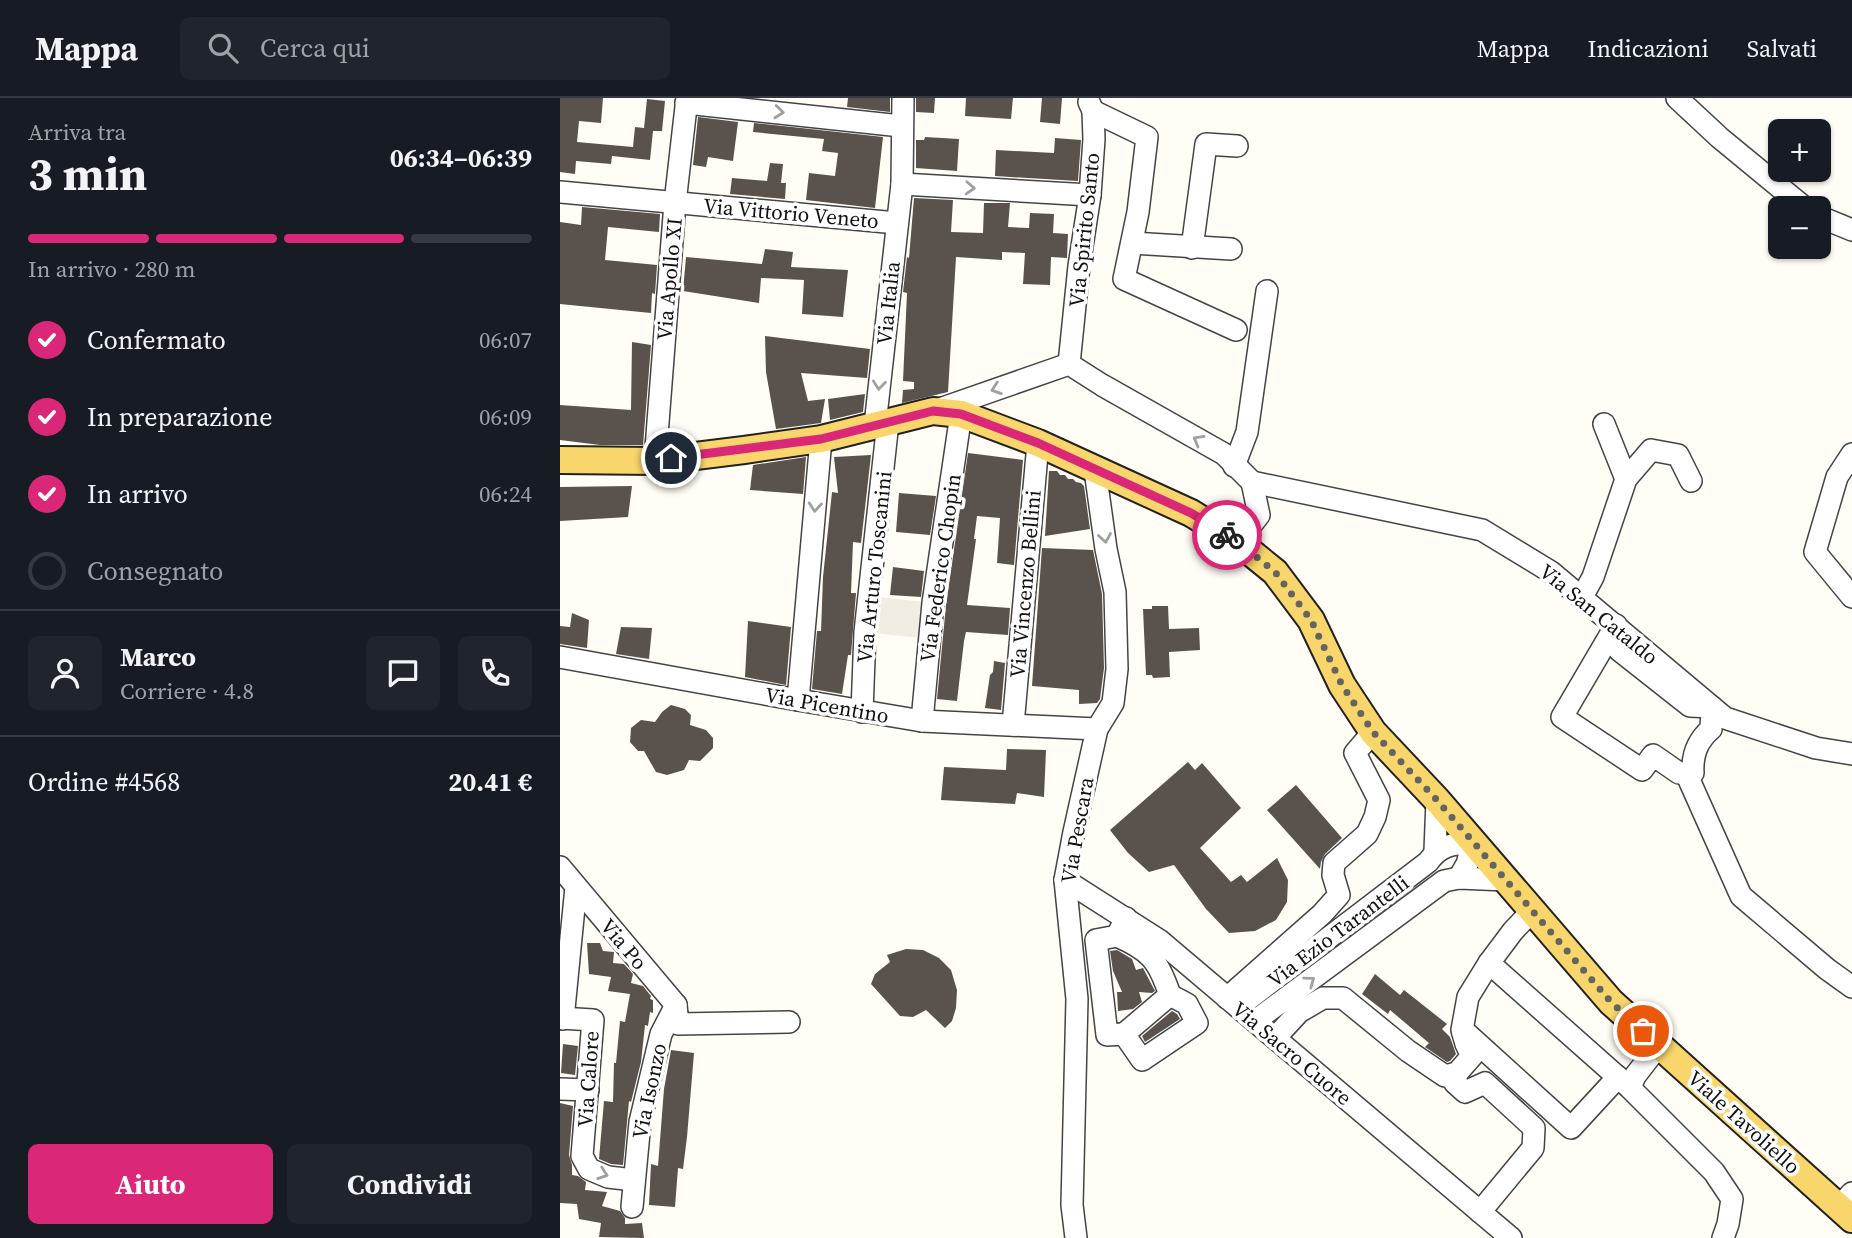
<!DOCTYPE html>
<html lang="it">
<head>
<meta charset="utf-8">
<style>
	:root { --surface:#171b24; --page:#20242c; --text:#f1f3f6; --muted:#9ea1a6; --line:#363941; --accent:#db2777 }
	body { margin:0; font-family:"Source Serif 4",serif; background:var(--page); color:var(--text); height:100vh; display:flex; flex-direction:column; font-size:26px; white-space:nowrap }
	* { box-sizing:border-box; margin:0 }
	p { font-size:23px; color:var(--muted) }
	.icon { flex:none; width:38px; height:38px; fill:none; stroke:currentColor; stroke-width:2; stroke-linecap:round; stroke-linejoin:round }
	.map { position:relative; flex:1; overflow:hidden }
	.details { display:flex; flex-direction:column; background:var(--surface); width:560px }
	.details>* { flex:none }
	.controls { position:absolute; left:1208px; top:21px; display:grid; gap:14px }
	.controls a { display:grid; place-items:center; width:63px; height:63px; border-radius:10px; background:var(--surface); box-shadow:0 2px 5px #0004; font-size:35px }
	.pin { position:absolute; display:grid; place-items:center; width:60px; height:60px; color:#fff; margin:-30px; border:4px solid #fff; border-radius:50%; box-shadow:0 2px 7px #0007 }
	.courier { position:absolute; display:grid; place-items:center; width:70px; height:70px; margin:-35px; border:5px solid #db2777; border-radius:50%; background:#fff; color:#222; box-shadow:0 2px 9px #0007 }
	.headline em { font-style:normal; font-weight:700 }
	.headline div { display:flex; flex-direction:column-reverse }
	.headline { display:flex; align-items:center; justify-content:space-between; height:119px; padding:0 28px }
	h1 { font-size:46px; font-weight:700; line-height:52px }
	.bar { display:grid; grid-template-columns:repeat(4,1fr); gap:10px 7px; align-content:center; height:84px; padding:0 28px }
	.bar i { height:9px; border-radius:5px; background:var(--line) }
	.bar .selected { background:var(--accent) }
	.bar p { grid-column:span 4 }
	.line { display:flex; align-items:center; gap:18px; padding:0 28px; border-top:2px solid var(--line) }
	.line div { flex:1 }
	.round { display:grid; place-items:center; flex:none; width:74px; height:74px; border-radius:10px; background:var(--page) }
	ol { padding:0 28px; list-style:none }
	li { display:flex; align-items:center; gap:21px; height:77px }
	li p { margin-inline-start:auto }
	li .icon { padding:7px; border-radius:50%; background:var(--accent); color:#fff; stroke-width:4 }
	li:last-child { color:var(--muted) }
	li i { width:38px; height:38px; border:4px solid var(--line); border-radius:50% }
	.primary-button { display:flex; gap:14px; margin-top:auto; padding:14px 28px }
	.primary-button a { flex:1; height:80px; border-radius:10px; background:var(--accent); color:#fff; font-size:28px; font-weight:700; line-height:80px; text-align:center }
	.primary-button a+a { background:var(--page); color:var(--text) }
	header { display:flex; align-items:center; gap:42px; box-sizing:border-box; height:98px; padding:0 35px; background:var(--surface); border-bottom:2px solid var(--line) }
	header strong { font-size:33px }
	nav { display:flex; gap:38px; margin-inline-start:auto; font-size:24px }
	.search { width:490px; height:63px; background:var(--page); display:flex; align-items:center; gap:18px; box-sizing:border-box; padding:0 24px; border-radius:10px; color:var(--muted); font-size:26px }
	main { display:flex; flex:1; min-height:0 }
	.map>svg:first-child { display:block }
</style>
</head>
<body>
<header>
<strong>Mappa</strong>
<div class="search"><svg class="icon" aria-label="search" viewBox="0 0 24 24"><circle cx="10" cy="10" r="6"/><path d="M15 15l6 6"/></svg>Cerca qui</div>
<nav><a>Mappa</a><a>Indicazioni</a><a>Salvati</a></nav>
</header>
<main>
<section class="details">
<div class="headline"><div><h1>3 min</h1><p>Arriva tra</p></div><em>06:34–06:39</em></div>
<div class="bar"><i class="selected"></i><i class="selected"></i><i class="selected"></i><i></i><p>In arrivo · 280 m</p></div>
<ol>
<li><svg class="icon" aria-label="check" viewBox="0 0 24 24"><path d="M5 12l5 5 9-10"/></svg>Confermato<p>06:07</p></li>
<li><svg class="icon" aria-label="check" viewBox="0 0 24 24"><path d="M5 12l5 5 9-10"/></svg>In preparazione<p>06:09</p></li>
<li><svg class="icon" aria-label="check" viewBox="0 0 24 24"><path d="M5 12l5 5 9-10"/></svg>In arrivo<p>06:24</p></li>
<li><i></i>Consegnato</li>
</ol>
<div class="line" style="height:126px"><a class="round"><svg class="icon" aria-label="person" viewBox="0 0 24 24"><circle cx="12" cy="8" r="4"/><path d="M4 21q1-7 8-7t8 7"/></svg></a><div><b>Marco</b><p>Corriere · 4.8</p></div><a class="round"><svg class="icon" aria-label="chat" viewBox="0 0 24 24"><path d="M4 5h16v11H9l-5 4z"/></svg></a><a class="round"><svg class="icon" aria-label="phone" viewBox="0 0 24 24"><path d="M5 4h4l2 5-3 2q2 4 5 5l2-3 5 2v4C11 20 4 13 5 4z"/></svg></a></div>
<div class="line" style="height:91px"><div>Ordine #4568</div><b>20.41 €</b></div>
<div class="primary-button"><a>Aiuto</a><a>Condividi</a></div>
</section>
<div class="map">
<svg width="1292" height="1140" viewBox="0 0 1292 1140">
	<rect width="100%" height="100%" fill="#fffdf5"/>
	<!-- plaza -->
	<polygon fill="#f1ede2" points="309,498 373,505 369,541 305,534"/>
	<!-- building -->
	<g fill="#5a524d">
		<polygon points="0,0 43,0 41,25 19,23 17,44 73,49 75,29 84,30 87,1 105,3 102,33 93,33 90,62 52,58 51,66 16,63 15,76 0,74"/>
		<polygon points="288,0 330,0 330,14 287,9"/>
		<polygon points="356,0 375,0 374,15 356,14"/>
		<polygon points="406,0 453,0 451,21 405,18"/>
		<polygon points="482,0 502,0 500,26 480,24"/>
		<polygon points="138,19 178,24 173,63 148,59 146,69 133,67"/>
		<polygon points="194,25 323,39 315,110 246,102 249,75 275,78 278,55 262,53 264,41 193,34"/>
		<polygon points="365,39 399,41 397,73 356,70 356,42 364,42"/>
		<polygon points="495,40 521,42 518,83 435,78 436,52 494,55"/>
		<polygon points="210,65 223,66 221,85 226,85 225,101 170,96 172,80 207,83"/>
		<polygon points="354,100 393,102 391,134 423,135 424,105 450,105 448,129 469,130 470,115 494,116 493,135 508,136 507,160 491,159 490,187 463,186 465,155 442,154 442,162 396,159 388,294 342,305 343,292 354,291 354,284 343,283 347,195 343,194 347,159 349,160"/>
		<polygon points="22,109 100,116 99,134 48,129 45,162 97,167 95,196 92,195 91,215 0,206 0,124 21,127"/>
		<polygon points="205,151 233,154 231,169 288,172 283,219 242,216 244,182 201,180 199,205 123,193 126,159 202,166"/>
		<polygon points="205,238 310,251 307,280 241,275 248,303 265,301 261,325 216,331 206,274"/>
		<polygon points="72,244 91,247 83,347 40,347 0,342 0,307 71,312"/>
		<polygon points="305,296 303,314 270,322 268,301"/>
		<polygon points="408,355 463,362 454,467 437,465 440,420 417,418 414,441 416,441 407,507 450,510 448,537 406,534 404,543 397,603 377,601 386,507"/>
		<polygon points="311,357 301,445 293,444 291,495 296,495 291,557 288,557 282,596 252,591 257,533 261,533 263,479 272,394 278,395 274,359"/>
		<polygon points="246,359 243,396 190,392 193,367"/>
		<polygon points="489,373 497,373 500,377 505,377 508,381 513,381 516,384 521,385 524,388 530,431 485,438"/>
		<polygon points="72,388 68,419 0,423 0,389"/>
		<polygon points="339,395 376,398 370,437 336,434"/>
		<polygon points="482,450 533,452 542,496 544,570 540,601 537,605 519,606 519,592 472,588"/>
		<polygon points="333,469 364,473 361,499 330,497"/>
		<polygon points="592,508 608,508 609,531 639,530 640,552 609,554 610,579 593,580 592,577 586,577 583,511 592,511"/>
		<polygon points="12,515 29,522 27,550 0,546 0,528 10,529"/>
		<polygon points="188,523 231,529 226,587 185,579"/>
		<polygon points="61,529 92,530 89,561 56,556"/>
		<polygon points="434,563 445,565 441,612 425,610 430,577 433,574"/>
		<polygon points="111,607 125,611 131,617 130,627 146,632 153,640 153,650 140,663 129,662 124,672 107,677 96,674 84,653 78,653 70,644 71,630 81,622 95,624 102,614"/>
		<polygon points="447,651 486,652 484,699 457,695 455,706 381,702 384,669 446,672"/>
		<polygon points="628,664 635,672 642,665 681,710 640,750 671,784 681,777 687,784 717,760 728,782 727,804 716,822 695,833 669,835 646,811 614,767 589,774 568,755 550,732"/>
		<polygon points="736,687 782,740 765,756 761,764 760,771 707,712"/>
		<polygon points="27,845 40,845 43,853 54,854 53,865 64,866 73,876 71,885 83,888 91,898 90,901 93,902 93,915 90,914 88,928 85,927 81,964 71,1004 69,1003 63,1067 51,1066 39,1061 44,1003 53,1004 54,965 56,965 60,923 65,924 70,896 48,893 51,879 29,876"/>
		<polygon points="346,851 363,852 379,860 391,872 397,892 396,910 392,923 385,930 366,912 353,919 340,918 311,886 315,876 330,864 327,857"/>
		<polygon points="557,852 572,861 576,872 583,870 595,893 592,895 579,894 582,904 573,911 558,913 557,894 562,894 553,873 550,853"/>
		<polygon points="815,876 840,897 844,892 887,926 882,931 890,939 896,956 890,963 887,964 865,949 869,945 830,912 828,916 802,896"/>
		<polygon points="612,913 617,916 620,921 585,944 582,938"/>
		<polygon points="3,946 18,948 15,977 1,975"/>
		<polygon points="111,952 134,955 127,1039 123,1071 118,1070 115,1109 89,1107 91,1066 98,1068 104,991"/>
		<polygon points="0,1005 13,1008 9,1057 12,1067 12,1077 18,1078 26,1084 25,1092 47,1094 42,1108 60,1113 65,1120 65,1126 82,1125 84,1140 39,1139 41,1125 19,1121 17,1106 0,1105"/>
	</g>
	<g fill="none" stroke-linecap="round" stroke-linejoin="round">
		<!-- minor casing -->
		<g stroke="#444" stroke-width="24">
			<g id="minor">
				<polyline points="1117,0 1160,40 1245,110"/>
				<polyline points="126,5 341,28"/>
				<polyline points="533,13 587,39 578,114 564,181 676,232"/>
				<polyline points="342,86 530,97"/>
				<polyline points="0,94 337,125"/>
				<polyline points="1258,118 1292,132"/>
				<polyline points="572,145 671,151"/>
				<polyline points="632,150 646,46 677,48"/>
				<polyline points="509,266 519,168 530,97 534,41 533,13 529,4"/>
				<polyline points="377,312 509,266 542,287 664,356 692,384"/>
				<polyline points="1044,326 1066,381"/>
				<polyline points="315,327 342,86 343,0"/>
				<polyline points="1292,356 1277,379 1255,454 1292,499"/>
				<polyline points="95,363 115,105 127,0"/>
				<polyline points="674,368 687,334 707,193"/>
				<polyline points="692,384 922,432 991,474 1165,620 1256,650 1292,656"/>
				<polyline points="678,444 699,417 692,384"/>
				<polyline points="1022,499 1033,479 1066,381 1091,352 1118,357 1131,383"/>
				<path d="M 1056,527 L 1059,552 L 1130,608 L 1152,609 L 1151,631 C 1137,643 1132,657 1133,675 L 1119,675 L 1093,657 L 1082,672 L 1002,619 Z"/>
				<polyline points="0,559 238,602 362,623 537,631"/>
				<polyline points="238,602 261,341"/>
				<polyline points="302,614 305,534 328,324"/>
				<polyline points="362,623 373,505 401,316"/>
				<polyline points="453,627 478,345"/>
				<polyline points="1126,675 1181,798 1267,871 1292,889"/>
				<polyline points="875,753 877,702"/>
				<polyline points="0,769 116,907 118,926 229,924"/>
				<polyline points="505,782 599,842 951,1140"/>
				<path d="M 557,838 C 591,853 598,862 610,897 L 627,906 L 637,925 L 582,962 L 564,936 L 547,937 L 536,842 L 557,838 L 566,820"/>
				<polyline points="929,865 1069,989"/>
				<polyline points="667,900 762,816 779,797 773,777 774,765 807,736 815,719 819,702 795,655 813,634"/>
				<path d="M 678,909 L 868,764 C 881,746 893,746 913,745 L 907,766 L 899,780"/>
				<polyline points="0,920 33,922 22,1058 29,1071 48,1079 74,1082"/>
				<polyline points="3,921 16,789"/>
				<polyline points="695,923 884,783 899,780 945,782"/>
				<polyline points="905,934 1011,1030 1058,979"/>
				<polyline points="564,936 610,897"/>
				<polyline points="715,940 739,914 763,900 783,900 848,953 885,978 897,975 912,958 906,946 902,932 908,899 929,865 953,833 972,813"/>
				<polyline points="1099,947 1075,978 1070,990 1154,1074 1172,1101 1168,1126 1163,1140"/>
				<polyline points="897,975 895,985 905,994 925,985 974,1030 973,1050 920,1114"/>
				<polyline points="0,991 28,992"/>
				<polyline points="72,1109 80,1024 101,936 116,907"/>
				<polyline points="1279,1109 1292,1095"/>
				<polyline points="516,1140 512,1107 517,901 505,782 514,734 537,631 553,605 557,571 555,494 546,451 535,372"/>
			</g>
		</g>
		<!-- major casing -->
		<g stroke="#222" stroke-width="30">
			<polyline id="major" points="0,362 95,363 184,352 261,341 373,313 401,316 478,345 631,415 678,444 715,474 751,522 782,587 813,634 877,702 1051,904 1292,1121"/>
		</g>
		<!-- minor -->
		<use href="#minor" stroke="#fff" stroke-width="21"/>
		<!-- major -->
		<use href="#major" stroke="#f9d66b" stroke-width="26"/>
	</g>
	<!-- one-way arrows -->
	<defs><path id="oneway-chevron" d="M-2-3.5L2.5 0L-2 3.5" fill="none" stroke-width="1.6" stroke-linecap="round" stroke-linejoin="round" transform="scale(1.75)"/></defs>
	<g stroke="#a0a0a0">
		<use href="#oneway-chevron" transform="translate(219 14) rotate(6)"/>
		<use href="#oneway-chevron" transform="translate(410 90) rotate(3)"/>
		<use href="#oneway-chevron" transform="translate(319 287) rotate(96)"/>
		<use href="#oneway-chevron" transform="translate(436 291) rotate(161)"/>
		<use href="#oneway-chevron" transform="translate(638 342) rotate(-150)"/>
		<use href="#oneway-chevron" transform="translate(255 409) rotate(95)"/>
		<use href="#oneway-chevron" transform="translate(545 440) rotate(81)"/>
		<use href="#oneway-chevron" transform="translate(750 883) rotate(-36)"/>
		<use href="#oneway-chevron" transform="translate(43 1076) rotate(19)"/>
	</g>
	<g fill="none" stroke-linecap="round" stroke-linejoin="round">
		<!-- done -->
		<polyline stroke="#646461" stroke-width="7" stroke-dasharray="0 12.6" points="667,437 678,444 715,474 751,522 782,587 813,634 877,702 1051,904 1083,933"/>
		<!-- route -->
		<polyline stroke="#db2777" stroke-width="9" points="111,360 261,341 373,313 401,316 478,345 631,415 667,437"/>
	</g>
	<g text-anchor="middle" dominant-baseline="central" stroke-width="7" stroke-linejoin="round" paint-order="stroke">
		<!-- street labels -->
		<g font-size="21" fill="#111" stroke="#fff">
			<text transform="translate(231 115) rotate(5)">Via Vittorio Veneto</text>
			<text transform="translate(524 132) rotate(-84)">Via Spirito Santo</text>
			<text transform="translate(109 181) rotate(-85)">Via Apollo XI</text>
			<text transform="translate(328 205) rotate(-84)">Via Italia</text>
			<text transform="translate(314 469) rotate(-84)">Via Arturo Toscanini</text>
			<text transform="translate(380 470) rotate(-82)">Via Federico Chopin</text>
			<text transform="translate(465 486) rotate(-85)">Via Vincenzo Bellini</text>
			<text transform="translate(1039 516) rotate(39)">Via San Cataldo</text>
			<text transform="translate(267 607) rotate(10)">Via Picentino</text>
			<text transform="translate(517 732) rotate(-80)">Via Pescara</text>
			<text transform="translate(778 833) rotate(-37)">Via Ezio Tarantelli</text>
			<text transform="translate(64 846) rotate(50)">Via Po</text>
			<text transform="translate(732 955) rotate(40)">Via Sacro Cuore</text>
			<text transform="translate(28 981) rotate(-86)">Via Calore</text>
			<text transform="translate(89 993) rotate(-78)">Via Isonzo</text>
			<text transform="translate(1184 1024) rotate(42)">Viale Tavoliello</text>
		</g>
	</g>
</svg>
<div class="controls">
<a>+</a>
<a>−</a>
</div>
<div class="pin" style="left:1083px;top:933px;background:#ea580c"><svg class="icon" aria-label="bag" viewBox="0 0 24 24"><path d="M5 8h14l-1 12H6zM9 8a3 3 0 0 1 6 0"/></svg></div>
<div class="pin" style="left:111px;top:360px;background:#1f2937"><svg class="icon" aria-label="home" viewBox="0 0 24 24"><path d="M3 11l9-7 9 7M6 9v11h12V9"/></svg></div>
<div class="courier" style="left:667px;top:437px"><svg class="icon" aria-label="bike" viewBox="0 0 24 24"><circle cx="6" cy="16" r="4"/><circle cx="18" cy="16" r="4"/><path d="M6 16l4-8h5l3 8M10 8l3 8H6M13 5h3"/></svg></div>
</div>
</main>
</body>
</html>
